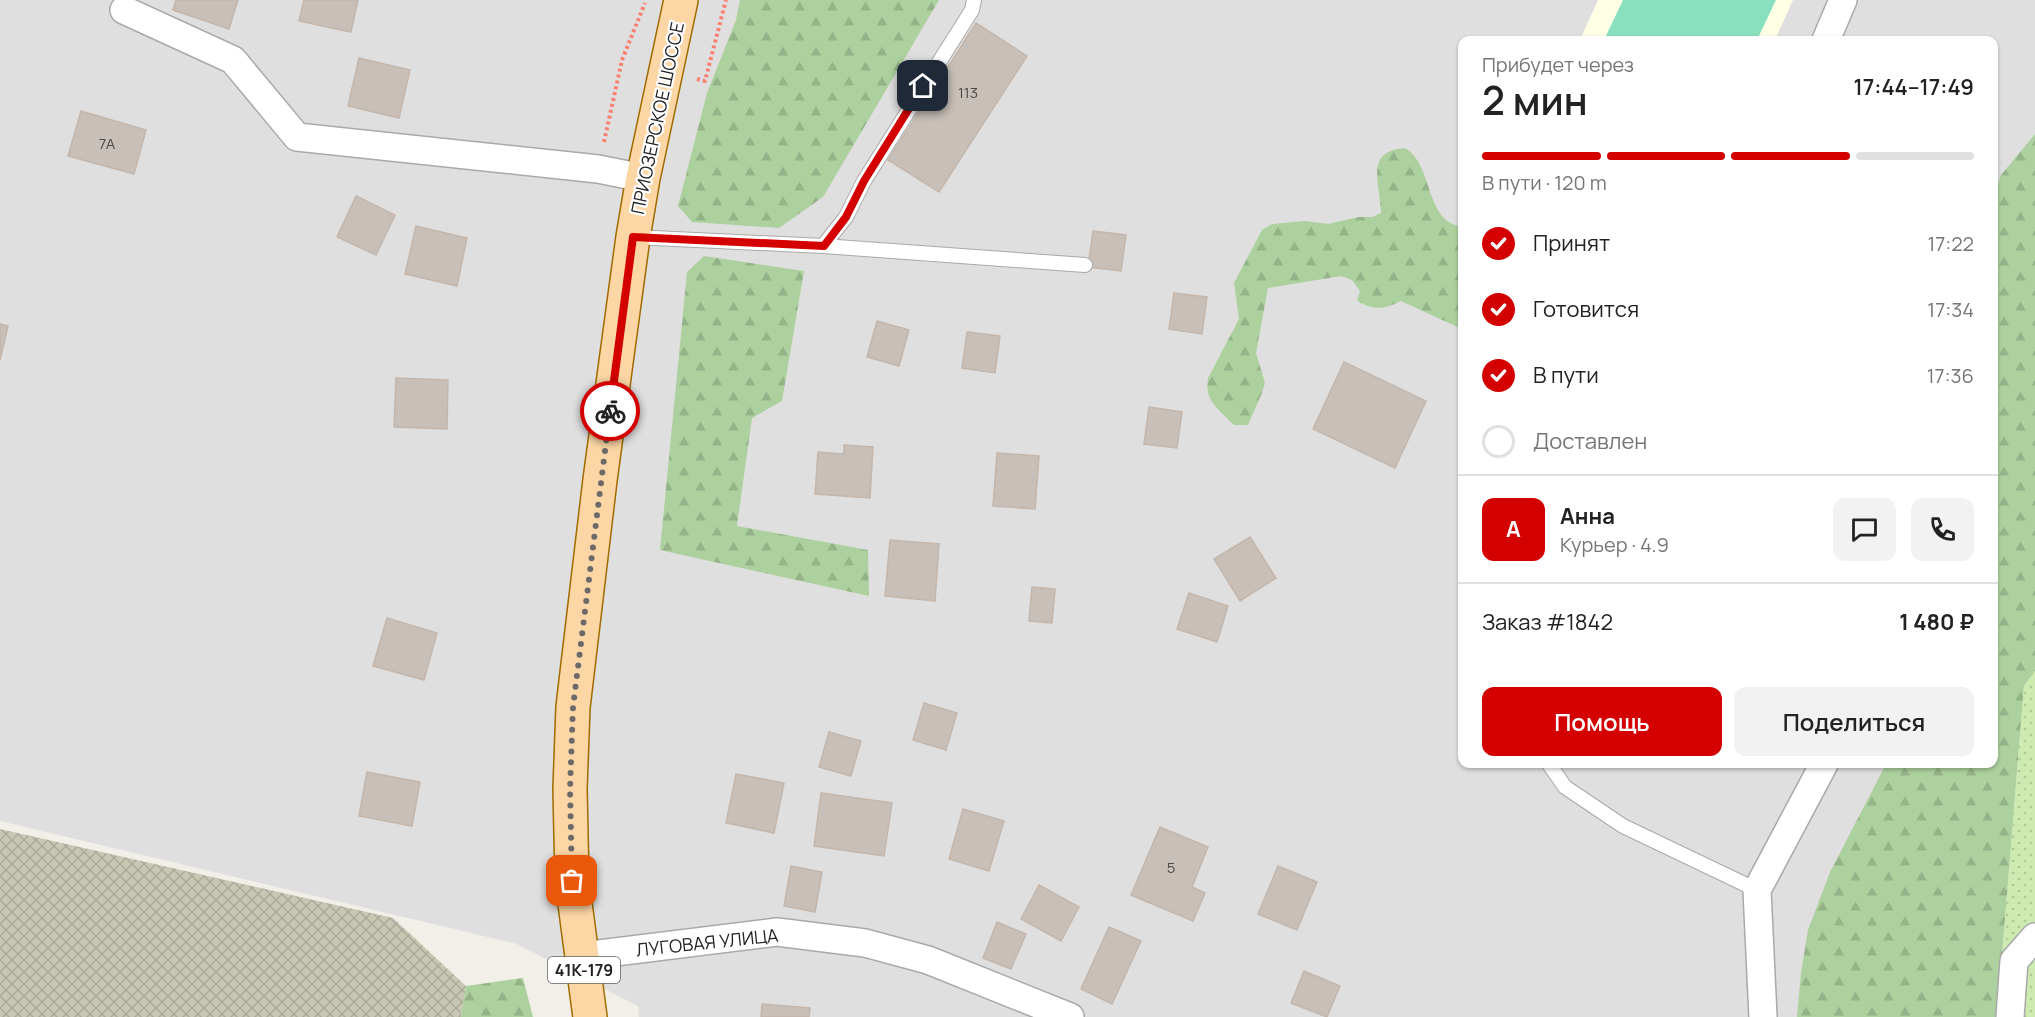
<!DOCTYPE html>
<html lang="ru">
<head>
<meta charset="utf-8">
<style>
	:root { --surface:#fff; --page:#f2f2f2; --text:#222; --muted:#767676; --line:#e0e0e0; --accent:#d40000 }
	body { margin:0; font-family:Manrope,sans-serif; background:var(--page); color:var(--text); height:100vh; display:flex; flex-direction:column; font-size:22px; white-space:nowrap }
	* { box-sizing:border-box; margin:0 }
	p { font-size:20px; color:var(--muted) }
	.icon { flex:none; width:33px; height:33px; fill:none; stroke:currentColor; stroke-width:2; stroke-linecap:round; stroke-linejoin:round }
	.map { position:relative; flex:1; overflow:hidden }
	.details { position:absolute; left:1458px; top:36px; width:540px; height:732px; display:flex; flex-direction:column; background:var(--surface); border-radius:12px; box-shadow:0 2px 4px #0004 }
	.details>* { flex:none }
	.pin { position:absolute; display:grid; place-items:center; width:51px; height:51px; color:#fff; margin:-26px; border-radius:12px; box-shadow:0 3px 9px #0006 }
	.courier { position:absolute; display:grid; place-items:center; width:60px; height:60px; margin:-30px; border:4px solid #d40000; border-radius:50%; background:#fff; color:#222; box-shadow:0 2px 8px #0007 }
	.head em { font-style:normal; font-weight:600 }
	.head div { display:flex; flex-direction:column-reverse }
	.head { display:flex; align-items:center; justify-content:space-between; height:102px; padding:0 24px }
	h1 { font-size:39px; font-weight:600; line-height:45px }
	.bar { display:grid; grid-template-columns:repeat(4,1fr); gap:9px 6px; align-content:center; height:72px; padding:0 24px }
	.bar i { height:8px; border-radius:4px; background:var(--line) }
	.bar .on { background:var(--accent) }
	.bar p { grid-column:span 4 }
	.line { display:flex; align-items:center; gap:15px; padding:0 24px; border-top:2px solid var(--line) }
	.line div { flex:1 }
	.round { display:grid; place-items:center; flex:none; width:63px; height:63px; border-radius:12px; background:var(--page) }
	ol { padding:0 24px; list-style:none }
	li { display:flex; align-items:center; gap:18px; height:66px }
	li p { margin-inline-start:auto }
	li .icon { padding:6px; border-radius:50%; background:var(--accent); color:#fff; stroke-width:4 }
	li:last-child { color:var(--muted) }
	li i { width:33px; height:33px; border:3px solid var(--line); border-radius:50% }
	.primary-button { display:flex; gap:12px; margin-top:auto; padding:12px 24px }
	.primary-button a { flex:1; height:69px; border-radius:12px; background:var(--accent); color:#fff; font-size:24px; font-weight:600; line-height:69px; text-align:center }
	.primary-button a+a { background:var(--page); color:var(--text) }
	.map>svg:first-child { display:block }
</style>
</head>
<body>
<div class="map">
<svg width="2035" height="1017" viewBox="0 0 2035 1017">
	<defs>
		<pattern id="construction-cross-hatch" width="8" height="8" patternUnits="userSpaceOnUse" patternTransform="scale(1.5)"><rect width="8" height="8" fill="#c7c7b4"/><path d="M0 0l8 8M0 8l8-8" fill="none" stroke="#abab9a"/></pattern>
		<pattern id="forest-firs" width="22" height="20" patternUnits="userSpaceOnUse" patternTransform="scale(1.5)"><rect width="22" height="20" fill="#add19e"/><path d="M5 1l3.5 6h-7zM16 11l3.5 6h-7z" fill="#95b388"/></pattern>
		<pattern id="garden-dots" width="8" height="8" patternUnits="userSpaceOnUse" patternTransform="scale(1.5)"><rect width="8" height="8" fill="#cdebb0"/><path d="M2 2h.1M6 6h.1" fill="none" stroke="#b0c997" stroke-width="1.8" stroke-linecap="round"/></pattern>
	</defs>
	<rect width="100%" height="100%" fill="#f2efe9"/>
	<!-- residential -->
	<path fill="#e0dfdf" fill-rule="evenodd" d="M 0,0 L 2035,0 L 2035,1017 L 639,1017 L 638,1006 L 517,944 L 0,821 ZM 1462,40 L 1994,40 L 1994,764 L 1462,764 Z"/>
	<!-- education -->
	<polygon fill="#ffffe5" points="1598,0 1793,0 1775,40 1580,40"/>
	<!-- construction -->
	<polygon fill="url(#construction-cross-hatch)" points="0,829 393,918 466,986 461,1017 0,1017"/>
	<!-- forest -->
	<g fill="url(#forest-firs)">
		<polygon points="740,0 939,0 823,197 779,228 692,222 678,206 707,93 736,20"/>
		<polygon points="2035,134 2035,671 2024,686 1997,1017 1797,1017 1801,973 1808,930 1830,872 1886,764 1994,764 1994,198 2001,175"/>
		<path d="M 1405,148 C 1434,165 1424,221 1462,227 L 1462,329 L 1401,301 C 1384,310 1373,310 1357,301 L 1360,291 L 1352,280 L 1341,276 L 1268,288 L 1256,353 L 1265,383 L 1262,393 L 1248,425 L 1234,425 C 1219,409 1204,402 1208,378 L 1239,319 L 1234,283 L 1262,230 L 1272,224 L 1305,221 L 1328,224 L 1359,217 L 1372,217 L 1381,213 C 1380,183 1364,151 1405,148 Z"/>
		<polygon points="704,256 804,271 782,401 752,418 737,526 868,550 869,596 660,550 687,272"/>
		<polygon points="523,978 533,1017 461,1017 466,986"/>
	</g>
	<!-- garden -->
	<polygon fill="url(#garden-dots)" points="2035,671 2035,1017 1997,1017 2024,686"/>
	<!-- pitch -->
	<polygon fill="#88e0be" points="1623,0 1776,0 1757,40 1604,40"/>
	<!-- building -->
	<g fill="#c7bfb8" stroke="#c4b6ab" stroke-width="1.5">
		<polygon points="176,0 238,0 229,29 173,10"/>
		<polygon points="304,0 358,0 351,32 299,21"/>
		<polygon points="976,23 1027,56 939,192 888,160"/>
		<polygon points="359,58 410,70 399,118 348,106"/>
		<polygon points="81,111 146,130 134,174 68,156"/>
		<polygon points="356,196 395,215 376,255 337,237"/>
		<polygon points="416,226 467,238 457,286 405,274"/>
		<polygon points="1093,231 1126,235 1121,271 1088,267"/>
		<polygon points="1174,293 1207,297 1202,334 1169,329"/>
		<polygon points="877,321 909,330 899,366 867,357"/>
		<polygon points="0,324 8,326 0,360"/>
		<polygon points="967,332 1000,336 995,373 962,368"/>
		<polygon points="1344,362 1426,401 1395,468 1313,429"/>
		<polygon points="396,378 448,380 447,429 394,427"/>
		<polygon points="1149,407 1182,412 1177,448 1144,444"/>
		<polygon points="844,445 873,447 870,498 815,494 818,452 844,454"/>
		<polygon points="997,453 1039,456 1035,509 993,506"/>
		<polygon points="1250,537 1276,578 1240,601 1214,559"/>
		<polygon points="890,540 939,544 935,601 885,596"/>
		<polygon points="1032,587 1055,589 1052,623 1029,621"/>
		<polygon points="1189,593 1228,606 1217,642 1177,629"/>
		<polygon points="387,618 437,633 424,680 373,666"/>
		<polygon points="924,703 957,713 946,750 913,740"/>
		<polygon points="829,732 861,741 851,776 819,767"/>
		<polygon points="367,772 420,782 412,826 359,816"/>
		<polygon points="736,774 784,783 774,833 726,823"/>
		<polygon points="821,793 892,803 884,856 814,846"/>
		<polygon points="963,809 1004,821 989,871 949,859"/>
		<polygon points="1160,827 1208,847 1192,887 1205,893 1193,921 1131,895"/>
		<polygon points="791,866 822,872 815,912 784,906"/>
		<polygon points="1278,866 1317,882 1297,930 1258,914"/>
		<polygon points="1039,885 1079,907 1061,941 1021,919"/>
		<polygon points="997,922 1026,934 1011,969 983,958"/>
		<polygon points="1109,927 1141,941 1112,1004 1081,989"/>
		<polygon points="1304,971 1340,986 1327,1017 1291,1003"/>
		<polygon points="762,1004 810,1008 809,1017 761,1017"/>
	</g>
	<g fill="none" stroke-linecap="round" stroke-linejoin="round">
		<!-- service casing -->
		<g stroke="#a9a9a9" stroke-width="16">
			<g id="service">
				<polyline points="633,237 823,246 1085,265"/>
				<polyline points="823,246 846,217 864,181 972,10 974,0"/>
				<polyline points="1549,764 1565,787 1623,826 1757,890"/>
			</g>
		</g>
		<!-- minor casing -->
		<g stroke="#a9a9a9" stroke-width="30">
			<g id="minor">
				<polyline points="124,10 233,60 297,137 598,169 643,178"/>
				<polyline points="1826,40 1843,0"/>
				<polyline points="583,956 777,932 865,943 928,960 1070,1017"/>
				<polyline points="1763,1017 1757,890 1824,764"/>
				<polyline points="2010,1017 2014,961 2035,937"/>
			</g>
		</g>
		<!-- primary casing -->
		<g stroke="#a06b00" stroke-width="36">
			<polyline id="primary" points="590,1017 572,881 570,789 573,707 600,480 633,237 643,178 681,0"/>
		</g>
		<!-- path -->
		<g stroke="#fa8072" stroke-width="4" stroke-dasharray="3 3" stroke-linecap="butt">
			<polyline points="697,79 705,81 726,0"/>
			<polyline points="604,142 622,60 645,3"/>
		</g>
		<!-- service -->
		<use href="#service" stroke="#fff" stroke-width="14"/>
		<!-- minor -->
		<use href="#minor" stroke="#fff" stroke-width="27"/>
		<!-- primary -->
		<use href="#primary" stroke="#fcd6a4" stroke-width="33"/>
	</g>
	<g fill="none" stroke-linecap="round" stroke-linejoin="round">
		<!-- done -->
		<polyline stroke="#6b6a68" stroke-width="6" stroke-dasharray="0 10.8" points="572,881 570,789 573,707 610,411"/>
		<!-- route -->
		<polyline stroke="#d40000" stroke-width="8" points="610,411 633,237 824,246 846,217 864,181 923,86"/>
	</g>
	<g text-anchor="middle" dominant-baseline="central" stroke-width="4.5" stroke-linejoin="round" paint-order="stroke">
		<!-- number labels -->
		<g font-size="15" fill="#4b4948">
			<text x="968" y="92">113</text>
			<text x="107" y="143">7А</text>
			<text x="1171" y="867">5</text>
		</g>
		<!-- shield labels -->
		<rect fill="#fff" stroke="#646464" stroke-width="1.5" x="548" y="957" width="72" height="26" rx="4.5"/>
		<g font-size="16" font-weight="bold" fill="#222">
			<text x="584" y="970">41К-179</text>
		</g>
		<!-- street labels -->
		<g font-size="18" fill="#222" stroke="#fff">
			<text transform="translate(657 118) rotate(-78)">ПРИОЗЕРСКОЕ ШОССЕ</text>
			<text transform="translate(707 942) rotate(-6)">ЛУГОВАЯ УЛИЦА</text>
		</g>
	</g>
</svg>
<div class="pin" style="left:572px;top:881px;background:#ea580c"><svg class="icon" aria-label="bag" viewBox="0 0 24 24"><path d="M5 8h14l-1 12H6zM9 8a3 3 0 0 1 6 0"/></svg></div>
<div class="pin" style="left:923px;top:86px;background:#1f2937"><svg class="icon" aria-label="home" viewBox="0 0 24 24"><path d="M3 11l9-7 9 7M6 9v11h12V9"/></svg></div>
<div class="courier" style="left:610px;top:411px"><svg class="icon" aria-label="bike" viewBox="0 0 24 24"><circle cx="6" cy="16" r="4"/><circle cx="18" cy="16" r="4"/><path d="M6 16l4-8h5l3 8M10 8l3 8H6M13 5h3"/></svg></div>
<section class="details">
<div class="head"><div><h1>2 мин</h1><p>Прибудет через</p></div><em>17:44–17:49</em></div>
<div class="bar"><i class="on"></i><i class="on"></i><i class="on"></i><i></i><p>В пути · 120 m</p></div>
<ol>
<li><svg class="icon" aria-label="check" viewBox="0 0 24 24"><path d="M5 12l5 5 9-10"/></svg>Принят<p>17:22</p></li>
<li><svg class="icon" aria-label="check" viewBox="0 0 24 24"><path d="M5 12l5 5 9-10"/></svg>Готовится<p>17:34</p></li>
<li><svg class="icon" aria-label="check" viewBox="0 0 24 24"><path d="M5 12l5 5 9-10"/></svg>В пути<p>17:36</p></li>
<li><i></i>Доставлен</li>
</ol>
<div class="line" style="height:108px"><b class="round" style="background:var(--accent);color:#fff">А</b><div><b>Анна</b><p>Курьер · 4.9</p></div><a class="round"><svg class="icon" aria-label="chat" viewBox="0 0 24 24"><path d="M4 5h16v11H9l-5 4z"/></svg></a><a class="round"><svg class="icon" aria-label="phone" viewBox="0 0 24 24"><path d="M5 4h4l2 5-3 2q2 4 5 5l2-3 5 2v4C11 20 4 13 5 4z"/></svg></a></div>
<div class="line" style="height:78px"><div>Заказ #1842</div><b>1 480 ₽</b></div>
<div class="primary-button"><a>Помощь</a><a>Поделиться</a></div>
</section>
</div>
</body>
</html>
